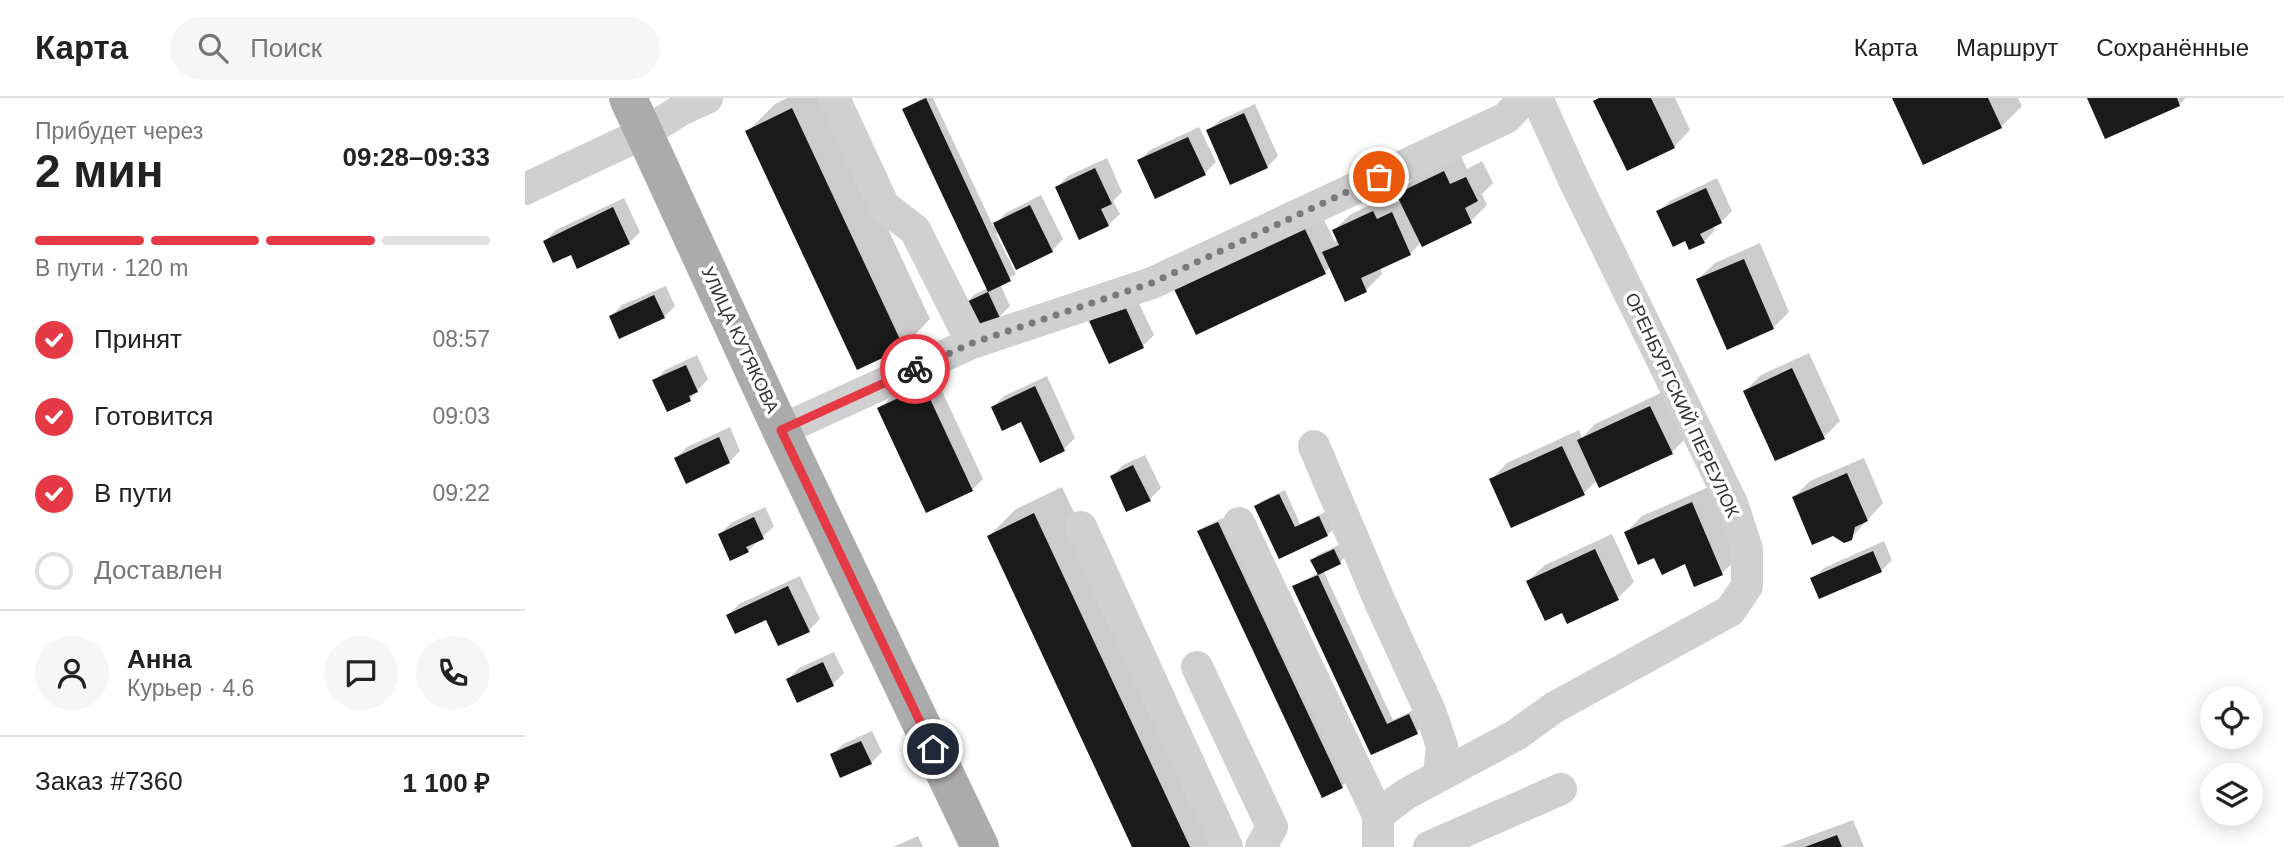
<!DOCTYPE html>
<html lang="ru">
<head>
<meta charset="utf-8">
<style>
	:root { --surface:#fff; --page:#f6f6f6; --text:#222; --muted:#767676; --line:#e0e0e0; --accent:#e63946 }
	body { margin:0; font-family:Helvetica,sans-serif; background:var(--page); color:var(--text); height:100vh; display:flex; flex-direction:column; font-size:26px; white-space:nowrap }
	* { box-sizing:border-box; margin:0 }
	p { font-size:23px; color:var(--muted) }
	.icon { flex:none; width:38px; height:38px; fill:none; stroke:currentColor; stroke-width:2; stroke-linecap:round; stroke-linejoin:round }
	.map { position:relative; flex:1; overflow:hidden }
	.sheet { display:flex; flex-direction:column; background:var(--surface); width:525px }
	.sheet>* { flex:none }
	.fabs { position:absolute; left:1675px; top:588px; display:grid; gap:14px }
	.fabs a { display:grid; place-items:center; width:63px; height:63px; border-radius:50%; background:var(--surface); box-shadow:0 4px 18px #0003; font-size:35px }
	.pin { position:absolute; display:grid; place-items:center; width:60px; height:60px; color:#fff; margin:-30px; border:4px solid #fff; border-radius:50%; box-shadow:0 2px 7px #0007 }
	.courier { position:absolute; display:grid; place-items:center; width:70px; height:70px; margin:-35px; border:5px solid #e63946; border-radius:50%; background:#fff; color:#222; box-shadow:0 2px 9px #0007 }
	.summary em { font-style:normal; font-weight:700 }
	.summary div { display:flex; flex-direction:column-reverse }
	.summary { display:flex; align-items:center; justify-content:space-between; height:119px; padding:0 35px }
	h1 { font-size:46px; font-weight:700; line-height:52px }
	.bar { display:grid; grid-template-columns:repeat(4,1fr); gap:10px 7px; align-content:center; height:84px; padding:0 35px }
	.bar i { height:9px; border-radius:5px; background:var(--line) }
	.bar .selected { background:var(--accent) }
	.bar p { grid-column:span 4 }
	.line { display:flex; align-items:center; gap:18px; padding:0 35px; border-top:2px solid var(--line) }
	.line div { flex:1 }
	.round { display:grid; place-items:center; flex:none; width:74px; height:74px; border-radius:37px; background:var(--page) }
	ol { padding:0 35px; list-style:none }
	li { display:flex; align-items:center; gap:21px; height:77px }
	li p { margin-inline-start:auto }
	li .icon { padding:7px; border-radius:50%; background:var(--accent); color:#fff; stroke-width:4 }
	li:last-child { color:var(--muted) }
	li i { width:38px; height:38px; border:4px solid var(--line); border-radius:50% }
	header { display:flex; align-items:center; gap:42px; box-sizing:border-box; height:98px; padding:0 35px; background:var(--surface); border-bottom:2px solid var(--line) }
	header strong { font-size:33px }
	nav { display:flex; gap:38px; margin-inline-start:auto; font-size:24px }
	.search { width:490px; height:63px; background:var(--page); display:flex; align-items:center; gap:18px; box-sizing:border-box; padding:0 24px; border-radius:38px; color:var(--muted); font-size:26px }
	main { display:flex; flex:1; min-height:0 }
	.map>svg:first-child { display:block }
</style>
</head>
<body>
<header>
<strong>Карта</strong>
<div class="search"><svg class="icon" aria-label="search" viewBox="0 0 24 24"><circle cx="10" cy="10" r="6"/><path d="M15 15l6 6"/></svg>Поиск</div>
<nav><a>Карта</a><a>Маршрут</a><a>Сохранённые</a></nav>
</header>
<main>
<section class="sheet">
<div class="summary"><div><h1>2 мин</h1><p>Прибудет через</p></div><em>09:28–09:33</em></div>
<div class="bar"><i class="selected"></i><i class="selected"></i><i class="selected"></i><i></i><p>В пути · 120 m</p></div>
<ol>
<li><svg class="icon" aria-label="check" viewBox="0 0 24 24"><path d="M5 12l5 5 9-10"/></svg>Принят<p>08:57</p></li>
<li><svg class="icon" aria-label="check" viewBox="0 0 24 24"><path d="M5 12l5 5 9-10"/></svg>Готовится<p>09:03</p></li>
<li><svg class="icon" aria-label="check" viewBox="0 0 24 24"><path d="M5 12l5 5 9-10"/></svg>В пути<p>09:22</p></li>
<li><i></i>Доставлен</li>
</ol>
<div class="line" style="height:126px"><a class="round"><svg class="icon" aria-label="person" viewBox="0 0 24 24"><circle cx="12" cy="8" r="4"/><path d="M4 21q1-7 8-7t8 7"/></svg></a><div><b>Анна</b><p>Курьер · 4.6</p></div><a class="round"><svg class="icon" aria-label="chat" viewBox="0 0 24 24"><path d="M4 5h16v11H9l-5 4z"/></svg></a><a class="round"><svg class="icon" aria-label="phone" viewBox="0 0 24 24"><path d="M5 4h4l2 5-3 2q2 4 5 5l2-3 5 2v4C11 20 4 13 5 4z"/></svg></a></div>
<div class="line" style="height:91px"><div>Заказ #7360</div><b>1 100 ₽</b></div>
</section>
<div class="map">
<svg width="1759" height="749" viewBox="0 0 1759 749">
	<rect width="100%" height="100%" fill="#fff"/>
	<!-- shadow -->
	<g fill="#0003">
		<polygon points="262,0 302,0 405,221 378,249 223,33 250,6"/>
		<polygon points="397,0 408,0 468,128 481,115 516,97 538,141 527,153 492,170 474,134 471,136 491,176 475,186 485,208 474,219 439,207 450,196 463,190 379,11"/>
		<polygon points="1073,0 1150,0 1165,32 1149,49 1070,3"/>
		<polygon points="1369,0 1493,0 1497,8 1476,29"/>
		<polygon points="1564,0 1661,0 1654,7"/>
		<polygon points="730,6 753,58 742,69 683,33 695,22"/>
		<polygon points="674,29 691,64 680,75 614,63 625,52"/>
		<polygon points="936,58 942,71 957,63 968,85 957,96 962,107 946,123 896,144 885,156 855,170 857,176 841,192 806,168 800,174 672,235 794,112 810,144 813,140 809,132 826,116 865,98 868,106 876,103 873,96 889,80"/>
		<polygon points="582,60 597,94 588,103 595,116 583,127 532,89 543,78"/>
		<polygon points="1192,80 1207,113 1196,124 1188,128 1190,132 1179,144 1161,141 1133,114 1145,103"/>
		<polygon points="99,100 115,134 104,145 47,155 20,143 31,132"/>
		<polygon points="1235,145 1264,214 1248,230 1173,181 1190,165"/>
		<polygon points="141,188 150,208 139,219 86,218 97,207"/>
		<polygon points="610,197 629,237 618,248 566,223"/>
		<polygon points="1284,255 1315,323 1299,339 1220,293 1236,277"/>
		<polygon points="172,257 183,281 165,301 142,312 129,283 140,272"/>
		<polygon points="410,278 458,381 447,392 354,311 365,300"/>
		<polygon points="522,278 550,340 539,351 497,321 468,309 479,298"/>
		<polygon points="1142,292 1163,338 1147,354 1072,382 1059,395 966,382 982,365 1054,332 1057,340 1070,326"/>
		<polygon points="205,329 215,353 204,364 151,360 162,349"/>
		<polygon points="620,357 636,390 625,401 587,378 598,367"/>
		<polygon points="1339,360 1358,405 1326,440 1269,399 1285,383"/>
		<polygon points="537,389 703,743 697,749 609,749 464,438 491,411"/>
		<polygon points="1184,389 1214,459 1197,475 1130,457 1101,434 1117,418"/>
		<polygon points="760,392 775,426 800,414 808,432 802,437 755,459 731,409 737,403"/>
		<polygon points="240,409 249,428 223,453 195,436 206,425"/>
		<polygon points="698,420 822,683 817,688 674,434 679,429"/>
		<polygon points="1087,436 1109,484 1093,500 1038,513 1003,483 1020,467"/>
		<polygon points="1359,443 1367,462 1356,473 1287,481 1299,470"/>
		<polygon points="814,447 820,459 815,464 798,472 868,622 889,612 897,629 892,634 847,655 769,489 775,484 794,475 787,462 792,457"/>
		<polygon points="275,478 295,521 284,532 242,520 203,517 214,506"/>
		<polygon points="309,554 319,575 308,586 273,603 263,581 274,570"/>
		<polygon points="347,633 357,654 346,665 307,657 318,646"/>
		<polygon points="1328,722 1339,749 1255,749"/>
		<polygon points="393,738 398,749 368,749"/>
	</g>
	<!-- building -->
	<g fill="#1a1a1a">
		<polygon points="401,0 486,183 463,194 475,220 449,232 437,206 463,194 377,11"/>
		<polygon points="1074,0 1126,0 1150,50 1102,73 1068,3"/>
		<polygon points="1367,0 1463,0 1477,30 1398,67"/>
		<polygon points="1562,0 1652,0 1655,8 1580,41"/>
		<polygon points="267,10 379,250 332,272 220,33"/>
		<polygon points="719,15 743,70 705,87 681,32"/>
		<polygon points="663,39 681,77 630,101 612,62"/>
		<polygon points="570,70 587,106 576,111 584,128 554,142 530,89"/>
		<polygon points="919,73 925,86 941,79 953,103 940,110 947,125 897,149 871,96"/>
		<polygon points="1181,90 1197,125 1175,136 1180,145 1164,152 1160,143 1148,149 1131,113"/>
		<polygon points="505,107 528,154 491,172 468,125"/>
		<polygon points="88,109 105,146 52,171 46,157 28,165 18,143"/>
		<polygon points="848,113 852,121 867,114 886,157 836,180 842,194 820,204 797,154 814,147 807,132"/>
		<polygon points="778,127 801,176 671,237 648,189"/>
		<polygon points="1219,161 1249,231 1202,252 1171,181"/>
		<polygon points="129,197 140,220 94,241 84,218"/>
		<polygon points="599,206 619,250 584,266 564,223"/>
		<polygon points="161,267 173,294 164,298 166,303 142,314 127,282"/>
		<polygon points="1267,270 1300,341 1250,363 1218,293"/>
		<polygon points="399,288 448,393 401,415 352,310"/>
		<polygon points="510,288 540,353 515,365 496,324 477,333 466,309"/>
		<polygon points="1125,308 1148,356 1074,390 1052,342"/>
		<polygon points="194,339 205,365 161,386 149,360"/>
		<polygon points="1037,348 1060,397 986,430 964,381"/>
		<polygon points="608,367 626,403 601,414 585,378"/>
		<polygon points="1322,375 1343,423 1330,429 1327,442 1319,445 1308,438 1287,447 1267,399"/>
		<polygon points="754,396 770,429 794,418 803,438 754,461 729,408"/>
		<polygon points="1167,404 1198,477 1169,489 1160,466 1137,477 1129,460 1113,467 1099,434"/>
		<polygon points="509,415 665,749 607,749 462,438"/>
		<polygon points="229,419 239,441 221,449 224,454 205,463 193,436"/>
		<polygon points="693,424 818,690 797,700 672,433"/>
		<polygon points="809,451 816,466 793,477 785,462"/>
		<polygon points="1070,451 1094,502 1042,526 1037,515 1020,523 1001,483"/>
		<polygon points="1348,453 1357,474 1294,501 1285,480"/>
		<polygon points="793,477 862,626 884,616 893,636 846,657 767,488"/>
		<polygon points="263,488 285,534 253,548 241,522 210,536 201,517"/>
		<polygon points="298,564 309,588 272,605 261,581"/>
		<polygon points="336,643 347,666 315,680 305,656"/>
		<polygon points="1312,737 1317,749 1280,749"/>
	</g>
	<g fill="none" stroke-linecap="round" stroke-linejoin="round">
		<!-- minor -->
		<g stroke="#d0d0d0" stroke-width="32">
			<polyline points="309,0 359,108 390,132 447,245"/>
			<polyline points="0,91 119,35 156,12 182,0"/>
			<polyline points="256,332 447,245 627,185 981,20 1000,0"/>
			<polyline points="789,348 855,504 905,613 917,648 914,677"/>
			<polyline points="714,425 853,717 853,749"/>
			<polyline points="556,429 702,749"/>
			<polyline points="672,569 747,729 736,749"/>
			<polyline points="853,717 881,696 991,637 1030,609 1205,513 1222,488 1222,451 1207,405 1049,82 1012,0"/>
			<polyline points="904,749 1036,691"/>
		</g>
		<!-- major -->
		<polyline stroke="#ababab" stroke-width="38" points="103,0 256,332 455,749"/>
	</g>
	<g fill="none" stroke-linecap="round" stroke-linejoin="round">
		<!-- done -->
		<polyline stroke="#7a7a7a" stroke-width="7" stroke-dasharray="0 12.6" points="390,271 447,245 627,185 854,79"/>
		<!-- route -->
		<polyline stroke="#e63946" stroke-width="9" points="390,271 256,332 408,651"/>
	</g>
	<g text-anchor="middle" dominant-baseline="central" stroke-width="7" stroke-linejoin="round" paint-order="stroke">
		<!-- street labels -->
		<g font-size="18" fill="#333" stroke="#fff">
			<text transform="translate(215 242) rotate(65)">УЛИЦА КУТЯКОВА</text>
			<text transform="translate(1157 307) rotate(65)">ОРЕНБУРГСКИЙ ПЕРЕУЛОК</text>
		</g>
	</g>
</svg>
<div class="fabs">
<a><svg class="icon" aria-label="locate" viewBox="0 0 24 24"><circle cx="12" cy="12" r="6"/><path d="M12 2v4M12 18v4M2 12h4M18 12h4"/></svg></a>
<a><svg class="icon" aria-label="layers" viewBox="0 0 24 24"><path d="M12 4l9 5-9 5-9-5zM3 14l9 5 9-5"/></svg></a>
</div>
<div class="pin" style="left:854px;top:79px;background:#ea580c"><svg class="icon" aria-label="bag" viewBox="0 0 24 24"><path d="M5 8h14l-1 12H6zM9 8a3 3 0 0 1 6 0"/></svg></div>
<div class="pin" style="left:408px;top:651px;background:#1f2937"><svg class="icon" aria-label="home" viewBox="0 0 24 24"><path d="M3 11l9-7 9 7M6 9v11h12V9"/></svg></div>
<div class="courier" style="left:390px;top:271px"><svg class="icon" aria-label="bike" viewBox="0 0 24 24"><circle cx="6" cy="16" r="4"/><circle cx="18" cy="16" r="4"/><path d="M6 16l4-8h5l3 8M10 8l3 8H6M13 5h3"/></svg></div>
</div>
</main>
</body>
</html>
